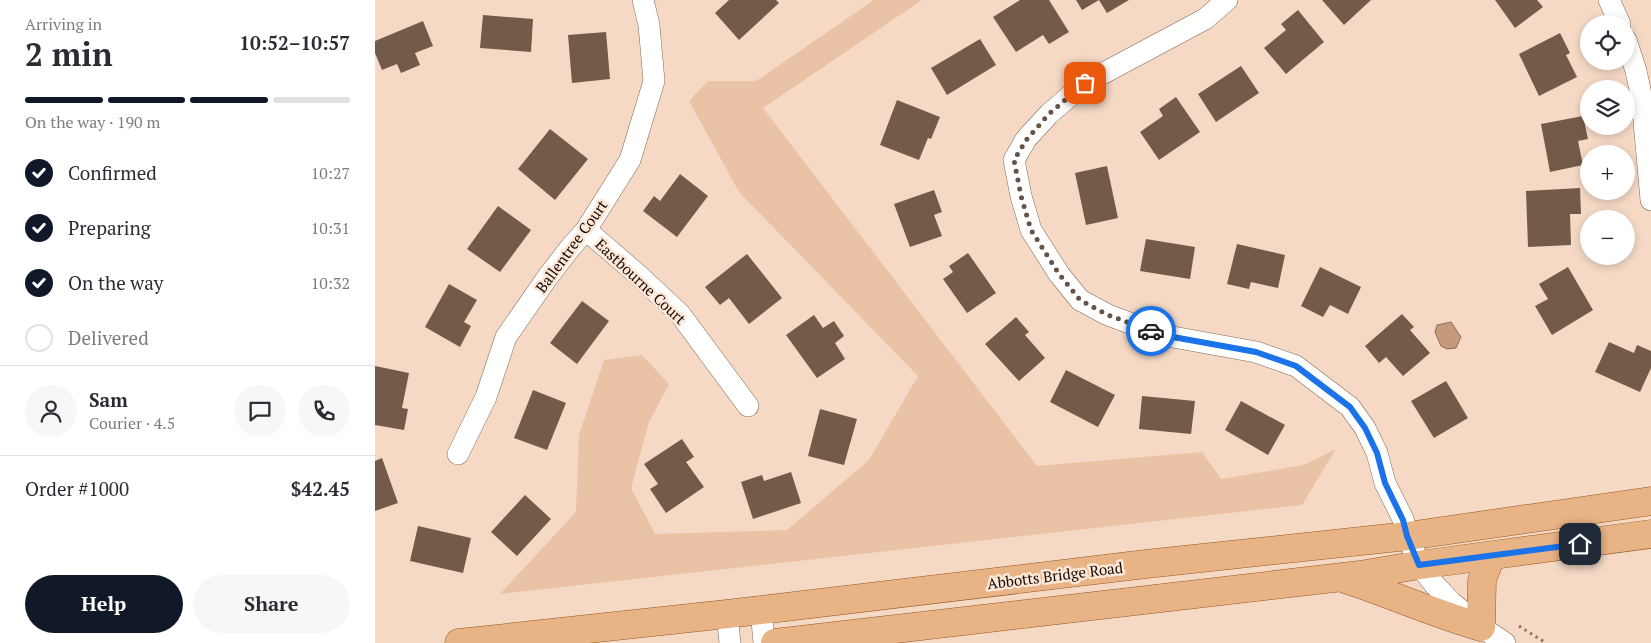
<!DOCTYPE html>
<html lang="en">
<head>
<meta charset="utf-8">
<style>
	:root { --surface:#fff; --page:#f7f7f7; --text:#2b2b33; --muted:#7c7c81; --line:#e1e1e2; --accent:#111827 }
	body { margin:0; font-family:"PT Serif",serif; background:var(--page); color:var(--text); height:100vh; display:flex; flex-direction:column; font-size:19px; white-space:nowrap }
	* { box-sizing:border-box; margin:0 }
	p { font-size:16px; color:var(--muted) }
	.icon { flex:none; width:28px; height:28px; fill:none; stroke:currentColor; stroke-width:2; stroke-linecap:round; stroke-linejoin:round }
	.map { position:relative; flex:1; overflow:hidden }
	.panel { display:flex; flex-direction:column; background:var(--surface); width:375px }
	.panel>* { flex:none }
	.tools { position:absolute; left:1205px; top:15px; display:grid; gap:10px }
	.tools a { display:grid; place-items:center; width:55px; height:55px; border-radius:50%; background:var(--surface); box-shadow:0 2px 8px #0003; font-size:25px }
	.pin { position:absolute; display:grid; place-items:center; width:42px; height:42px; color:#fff; margin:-21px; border-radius:10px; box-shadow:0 2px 8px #0006 }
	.courier { position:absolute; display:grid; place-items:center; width:50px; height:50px; margin:-25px; border:4px solid #1a73e8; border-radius:50%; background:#fff; color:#222; box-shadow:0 1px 6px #0007 }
	.head em { font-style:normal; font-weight:800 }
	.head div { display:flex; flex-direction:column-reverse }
	.head { display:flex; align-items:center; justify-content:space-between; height:85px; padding:0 25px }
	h1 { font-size:32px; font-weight:800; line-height:38px }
	.bar { display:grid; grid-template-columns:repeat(4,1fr); gap:8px 5px; align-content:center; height:60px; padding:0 25px }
	.bar i { height:6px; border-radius:4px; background:var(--line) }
	.bar .selected { background:var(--accent) }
	.bar p { grid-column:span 4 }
	.line { display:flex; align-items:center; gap:12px; padding:0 25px; border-top:1px solid var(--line) }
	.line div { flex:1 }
	.round { display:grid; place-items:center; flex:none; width:52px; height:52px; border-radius:26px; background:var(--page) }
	ol { padding:0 25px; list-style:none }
	li { display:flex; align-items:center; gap:15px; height:55px }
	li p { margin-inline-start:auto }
	li .icon { padding:5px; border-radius:50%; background:var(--accent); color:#fff; stroke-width:4 }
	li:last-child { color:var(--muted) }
	li i { width:28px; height:28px; border:2px solid var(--line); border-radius:50% }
	.button { display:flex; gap:10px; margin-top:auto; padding:10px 25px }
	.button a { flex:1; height:58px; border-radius:30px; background:var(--accent); color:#fff; font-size:20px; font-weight:800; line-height:58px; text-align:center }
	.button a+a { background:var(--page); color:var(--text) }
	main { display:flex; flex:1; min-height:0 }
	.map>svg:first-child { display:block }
</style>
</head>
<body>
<main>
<section class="panel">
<div class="head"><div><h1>2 min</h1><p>Arriving in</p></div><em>10:52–10:57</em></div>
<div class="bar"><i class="selected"></i><i class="selected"></i><i class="selected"></i><i></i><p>On the way · 190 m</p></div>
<ol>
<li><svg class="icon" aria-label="check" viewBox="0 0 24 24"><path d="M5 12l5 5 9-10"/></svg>Confirmed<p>10:27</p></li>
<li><svg class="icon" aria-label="check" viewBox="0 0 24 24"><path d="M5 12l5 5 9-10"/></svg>Preparing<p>10:31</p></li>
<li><svg class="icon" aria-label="check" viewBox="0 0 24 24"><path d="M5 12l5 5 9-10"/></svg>On the way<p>10:32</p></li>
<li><i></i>Delivered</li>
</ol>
<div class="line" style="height:90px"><a class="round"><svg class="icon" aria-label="person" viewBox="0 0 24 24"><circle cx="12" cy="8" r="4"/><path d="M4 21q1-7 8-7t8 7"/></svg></a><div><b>Sam</b><p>Courier · 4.5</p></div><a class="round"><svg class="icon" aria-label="chat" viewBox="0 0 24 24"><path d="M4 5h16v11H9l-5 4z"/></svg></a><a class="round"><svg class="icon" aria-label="phone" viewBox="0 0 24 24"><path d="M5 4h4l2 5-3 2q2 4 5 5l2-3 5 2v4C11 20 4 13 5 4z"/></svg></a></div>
<div class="line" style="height:65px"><div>Order #1000</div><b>$42.45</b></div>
<div class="button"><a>Help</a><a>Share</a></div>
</section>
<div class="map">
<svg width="1276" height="643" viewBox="0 0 1276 643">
	<rect width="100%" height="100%" fill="#f5d9c5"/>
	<!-- green -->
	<polygon fill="#eac2a5" points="499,0 547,0 388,108 662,466 827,452 846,479 929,465 961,449 927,505 125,594 201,512 204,435 229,360 267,355 294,384 274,422 256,488 280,534 412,530 494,460 543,376 364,192 314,101 333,81 381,81"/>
	<!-- water -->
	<polygon fill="#c59979" stroke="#906e56" points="1076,322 1086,337 1081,348 1072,349 1066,346 1060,332 1062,325"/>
	<!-- building -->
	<g fill="#725b49">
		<polygon points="354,0 401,0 404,3 364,40 340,13"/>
		<polygon points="645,0 674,0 694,32 674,44 668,35 641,52 618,17"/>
		<polygon points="701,0 754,0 732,13 724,0 707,10"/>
		<polygon points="947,0 996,0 969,25"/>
		<polygon points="1120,0 1162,0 1168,7 1140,28"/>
		<polygon points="923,10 949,42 911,74 889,48 911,30 906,24"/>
		<polygon points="108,15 158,19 156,52 105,48"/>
		<polygon points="48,21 58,46 40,53 45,65 26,73 22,64 7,70 0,53 0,41"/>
		<polygon points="231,32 235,79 197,83 193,35"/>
		<polygon points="1185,33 1195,53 1191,55 1202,77 1164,96 1144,54"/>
		<polygon points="605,39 621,65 572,95 556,68"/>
		<polygon points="866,66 884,93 841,122 823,94"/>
		<polygon points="801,97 825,132 784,160 765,132 788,116 784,109"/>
		<polygon points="522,100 565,117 556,139 553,138 544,160 505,145"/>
		<polygon points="1208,116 1213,139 1203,141 1208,165 1175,172 1166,124"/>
		<polygon points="175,129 213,159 180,200 143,169"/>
		<polygon points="732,166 743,218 711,225 700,173"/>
		<polygon points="305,174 333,196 302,237 268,211 279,196 285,201"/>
		<polygon points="1205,188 1206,214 1195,214 1196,245 1153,247 1151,191"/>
		<polygon points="559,190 567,212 559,215 567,236 535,247 519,204"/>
		<polygon points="123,206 156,230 125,272 92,249"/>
		<polygon points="771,239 820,247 815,279 765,271"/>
		<polygon points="862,244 910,255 903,288 876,282 874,289 852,284"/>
		<polygon points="593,253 621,293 592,313 568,279 578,272 574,266"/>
		<polygon points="372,254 407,298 374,324 354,298 345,305 330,287"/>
		<polygon points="945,267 986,287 973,314 955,305 948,317 926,306"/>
		<polygon points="1193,267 1218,310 1177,335 1160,306 1173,299 1164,284"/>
		<polygon points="74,284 102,300 89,322 96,326 85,347 50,327"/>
		<polygon points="207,301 234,321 202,364 175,343"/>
		<polygon points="1027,314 1039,327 1035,330 1055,353 1028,376 1011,357 1004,363 990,346"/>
		<polygon points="439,315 448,328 459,321 469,336 460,343 470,359 442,378 411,335"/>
		<polygon points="641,317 654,332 650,335 670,358 644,381 610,344"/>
		<polygon points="1234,342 1259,353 1262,345 1276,351 1276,368 1265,392 1220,372"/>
		<polygon points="0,366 34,373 27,408 33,409 29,430 0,425"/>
		<polygon points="691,370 740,395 723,427 675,402"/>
		<polygon points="1071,381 1093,418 1059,438 1036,401"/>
		<polygon points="158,390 191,403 172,450 139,438"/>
		<polygon points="767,396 820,401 816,434 764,429"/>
		<polygon points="866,401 910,425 893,455 850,430"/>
		<polygon points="445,409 482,419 469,465 433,456"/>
		<polygon points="307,439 319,457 311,462 329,487 291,513 275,489 283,484 269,464"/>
		<polygon points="7,458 23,503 0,511 0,461"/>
		<polygon points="416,472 426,503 378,519 366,482 387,475 389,481"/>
		<polygon points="150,495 176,519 142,556 116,532"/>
		<polygon points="43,526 96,538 88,573 35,561"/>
	</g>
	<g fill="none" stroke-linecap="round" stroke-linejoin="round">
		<!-- minor casing -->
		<g stroke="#806856" stroke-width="22">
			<g id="minor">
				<polyline points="852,0 830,19 710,83 674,114 651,139 639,160 646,196 656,230 684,274 705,300 733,315 787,335 881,352 921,366 975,407 990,428 1002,453 1010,483 1028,519 1033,536 1044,565 1059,584 1076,602 1106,627 1130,643"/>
				<polyline points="1234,0 1245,24"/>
				<polyline points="1251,40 1261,71 1267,99 1276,200"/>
				<polyline points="211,230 261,273 305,314 373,406"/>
				<polyline points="83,454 111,397 131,337 172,278 195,248 211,230 255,160 279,81 274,25 268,0"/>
				<polyline points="386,609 389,643"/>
				<polyline points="352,614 355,643"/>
			</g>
		</g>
		<!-- major casing -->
		<g stroke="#955823" stroke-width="29">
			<g id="major">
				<path d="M 970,579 C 1016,594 1060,614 1106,627 L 1107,580 L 1116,556"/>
				<polyline points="84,643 352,614 771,564 1033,536 1276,501"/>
				<polyline points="400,643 985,575 1044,565 1276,534"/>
			</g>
		</g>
		<!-- path -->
		<polyline stroke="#8a776a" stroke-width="3" stroke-dasharray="2.5 4" stroke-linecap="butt" points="1144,626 1171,643"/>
		<!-- minor -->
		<use href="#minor" stroke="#fff" stroke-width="21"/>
		<!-- major -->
		<use href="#major" stroke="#e9b485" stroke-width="28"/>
	</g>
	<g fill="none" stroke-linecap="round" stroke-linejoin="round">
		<!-- done -->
		<polyline stroke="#635348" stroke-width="5" stroke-dasharray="0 9" points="710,83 674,114 652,139 639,160 646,196 656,230 684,274 705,300 733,315 776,331"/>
		<!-- route -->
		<polyline stroke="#1a73e8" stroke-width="6" points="776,331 787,335 881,352 921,366 975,407 990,428 1002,453 1010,483 1028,520 1032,536 1044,565 1205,544"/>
	</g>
	<g text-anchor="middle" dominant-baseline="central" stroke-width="5" stroke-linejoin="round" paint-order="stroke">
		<!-- street labels -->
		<g font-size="15" fill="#140b05" stroke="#fee7d7">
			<text transform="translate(196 246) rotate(-54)">Ballentree Court</text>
			<text transform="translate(266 281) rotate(43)">Eastbourne Court</text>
			<text transform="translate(680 575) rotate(-7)">Abbotts Bridge Road</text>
		</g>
	</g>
</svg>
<div class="tools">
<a><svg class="icon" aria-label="locate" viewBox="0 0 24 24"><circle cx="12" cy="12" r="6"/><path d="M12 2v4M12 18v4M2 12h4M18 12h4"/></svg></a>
<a><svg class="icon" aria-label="layers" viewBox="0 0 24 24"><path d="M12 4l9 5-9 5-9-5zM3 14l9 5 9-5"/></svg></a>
<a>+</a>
<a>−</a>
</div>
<div class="pin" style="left:710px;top:83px;background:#ea580c"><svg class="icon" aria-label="bag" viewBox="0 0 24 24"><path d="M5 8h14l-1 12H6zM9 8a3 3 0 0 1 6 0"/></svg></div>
<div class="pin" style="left:1205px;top:544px;background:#1f2937"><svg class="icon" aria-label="home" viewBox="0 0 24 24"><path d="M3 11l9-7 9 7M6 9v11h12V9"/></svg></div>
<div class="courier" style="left:776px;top:331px"><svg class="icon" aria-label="car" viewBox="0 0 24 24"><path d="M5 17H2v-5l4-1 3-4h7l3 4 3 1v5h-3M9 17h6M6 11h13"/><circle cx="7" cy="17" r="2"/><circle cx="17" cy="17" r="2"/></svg></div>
</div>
</main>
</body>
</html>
